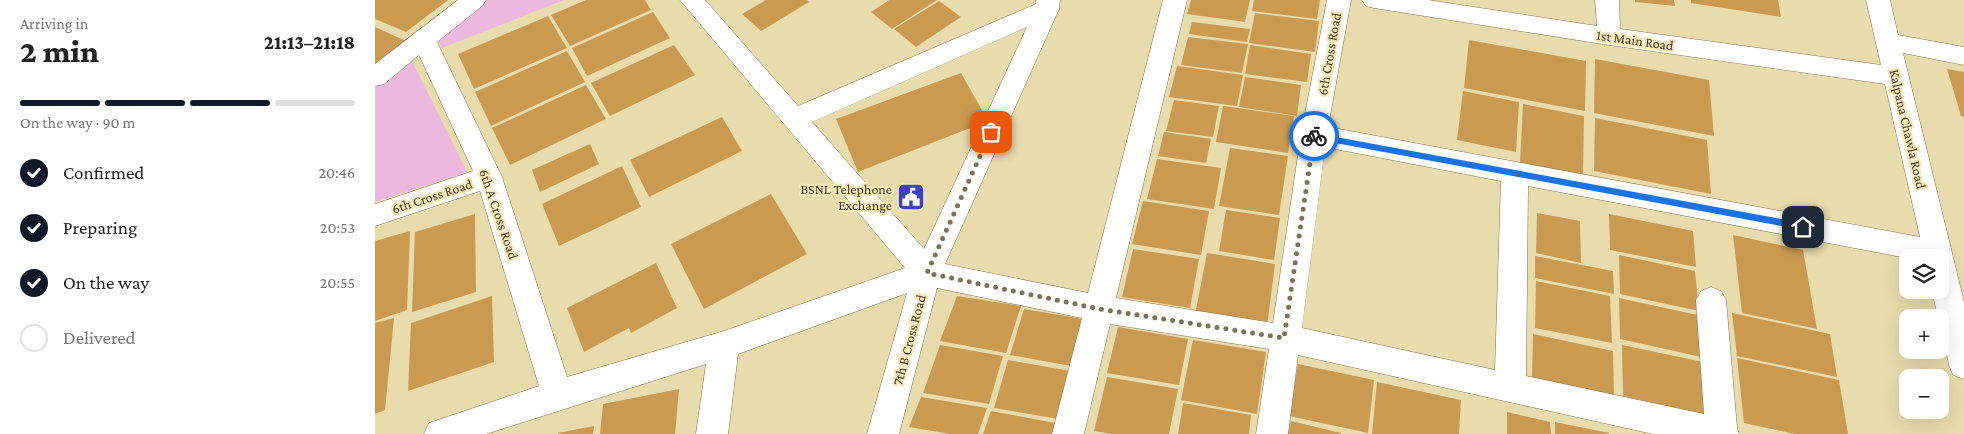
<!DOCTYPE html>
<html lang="en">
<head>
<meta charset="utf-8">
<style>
	:root { --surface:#fff; --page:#f6f6f6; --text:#222; --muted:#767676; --line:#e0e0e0; --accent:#111827 }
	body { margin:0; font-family:"Crimson Pro",serif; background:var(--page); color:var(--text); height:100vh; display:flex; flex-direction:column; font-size:19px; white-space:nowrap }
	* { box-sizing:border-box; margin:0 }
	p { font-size:16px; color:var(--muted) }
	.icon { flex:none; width:28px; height:28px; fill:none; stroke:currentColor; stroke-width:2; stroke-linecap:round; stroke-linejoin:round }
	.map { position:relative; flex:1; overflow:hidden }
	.side { display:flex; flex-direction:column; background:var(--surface); width:375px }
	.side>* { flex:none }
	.controls { position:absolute; left:1524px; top:249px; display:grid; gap:10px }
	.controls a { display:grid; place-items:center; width:50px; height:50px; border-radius:10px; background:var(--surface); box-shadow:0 5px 20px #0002; font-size:25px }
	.pin { position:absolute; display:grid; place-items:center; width:42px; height:42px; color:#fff; margin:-21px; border-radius:10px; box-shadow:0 2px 8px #0006 }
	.courier { position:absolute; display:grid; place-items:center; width:50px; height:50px; margin:-25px; border:4px solid #1a73e8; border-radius:50%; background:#fff; color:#222; box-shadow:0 1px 6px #0007 }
	.headline em { font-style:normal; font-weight:800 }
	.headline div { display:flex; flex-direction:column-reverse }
	.headline { display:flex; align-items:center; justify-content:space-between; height:85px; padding:0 20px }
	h1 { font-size:32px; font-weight:800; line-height:38px }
	.bar { display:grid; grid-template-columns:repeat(4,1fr); gap:8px 5px; align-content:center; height:60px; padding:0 20px }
	.bar i { height:6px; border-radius:4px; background:var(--line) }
	.bar .selected { background:var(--accent) }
	.bar p { grid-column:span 4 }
	ol { padding:0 20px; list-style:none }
	li { display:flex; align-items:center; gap:15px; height:55px }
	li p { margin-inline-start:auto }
	li .icon { padding:5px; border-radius:50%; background:var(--accent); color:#fff; stroke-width:4 }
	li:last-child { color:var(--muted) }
	li i { width:28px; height:28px; border:2px solid var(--line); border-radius:50% }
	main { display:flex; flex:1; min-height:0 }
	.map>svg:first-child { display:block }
</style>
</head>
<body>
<main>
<section class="side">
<div class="headline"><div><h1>2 min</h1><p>Arriving in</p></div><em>21:13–21:18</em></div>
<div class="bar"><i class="selected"></i><i class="selected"></i><i class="selected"></i><i></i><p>On the way · 90 m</p></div>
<ol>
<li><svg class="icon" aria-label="check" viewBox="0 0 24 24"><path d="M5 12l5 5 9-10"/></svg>Confirmed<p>20:46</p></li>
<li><svg class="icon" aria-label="check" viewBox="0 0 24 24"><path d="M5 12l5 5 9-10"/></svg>Preparing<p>20:53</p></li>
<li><svg class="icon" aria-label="check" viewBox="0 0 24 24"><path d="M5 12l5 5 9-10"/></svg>On the way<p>20:55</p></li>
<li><i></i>Delivered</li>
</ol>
</section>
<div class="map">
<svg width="1589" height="434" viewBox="0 0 1589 434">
	<rect width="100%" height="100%" fill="#e8dcac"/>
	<!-- green -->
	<g fill="#edb8e0">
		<polygon points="107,0 189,0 67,48 61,37"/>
		<polygon points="36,59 92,172 0,202 0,87"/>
	</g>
	<!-- building -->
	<g fill="#cb9a51">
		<polygon points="0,0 73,0 31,32 0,19"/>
		<polygon points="211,0 270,0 276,10 195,46 176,15"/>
		<polygon points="391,0 432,0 434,2 386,31 367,14"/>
		<polygon points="514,0 562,0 517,29 496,12"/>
		<polygon points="816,0 875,0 870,22 812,14"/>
		<polygon points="879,0 945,0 942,19 877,11"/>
		<polygon points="1260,0 1299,0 1300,6 1260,2"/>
		<polygon points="1316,0 1403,0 1406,17 1316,3"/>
		<polygon points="564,1 586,17 541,47 519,29"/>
		<polygon points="278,12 295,38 212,76 197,48"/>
		<polygon points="880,13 944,21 940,52 874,43"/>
		<polygon points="173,16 192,48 99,89 83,54"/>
		<polygon points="817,22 875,29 872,42 814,34"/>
		<polygon points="0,27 31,41 0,64"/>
		<polygon points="813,37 873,44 867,73 806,65"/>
		<polygon points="1094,40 1211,61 1210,111 1089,88"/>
		<polygon points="299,45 320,75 235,116 216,83"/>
		<polygon points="875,45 936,54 932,82 870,74"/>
		<polygon points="192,51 210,82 116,126 100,92"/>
		<polygon points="1220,59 1334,80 1339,136 1219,113"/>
		<polygon points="802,66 868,75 862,106 794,97"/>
		<polygon points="1572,69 1589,72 1589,117 1586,116"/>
		<polygon points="586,73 613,121 483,172 461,119"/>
		<polygon points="870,77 926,85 922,116 864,107"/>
		<polygon points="211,85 231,119 135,165 117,128"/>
		<polygon points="1088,91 1144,102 1141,152 1082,140"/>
		<polygon points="799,100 844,106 838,137 791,131"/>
		<polygon points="1148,104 1209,116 1208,176 1145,163"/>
		<polygon points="848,106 919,116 913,153 841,142"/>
		<polygon points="347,117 367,151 274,197 255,160"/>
		<polygon points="1220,118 1332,140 1336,194 1219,171"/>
		<polygon points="789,132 836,139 831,163 783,156"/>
		<polygon points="215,144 224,164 165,192 157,170"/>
		<polygon points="855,148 913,156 904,215 844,206"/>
		<polygon points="782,159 846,168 839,209 772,199"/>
		<polygon points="247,166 266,207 184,246 167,204"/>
		<polygon points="396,194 432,254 329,309 296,244"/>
		<polygon points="768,201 834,211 826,255 757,244"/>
		<polygon points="851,210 905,218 899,260 844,251"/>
		<polygon points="1162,213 1205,221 1206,263 1161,253"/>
		<polygon points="100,214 101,292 37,312 40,232"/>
		<polygon points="1234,214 1318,231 1321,267 1235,250"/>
		<polygon points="35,231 32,310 0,321 0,241"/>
		<polygon points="1358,235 1428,250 1442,329 1367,313"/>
		<polygon points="758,249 824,259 815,308 747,297"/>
		<polygon points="832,253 900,264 892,326 820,315"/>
		<polygon points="1244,255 1320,271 1324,311 1245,294"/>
		<polygon points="1160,256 1238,271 1239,294 1160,278"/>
		<polygon points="281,263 302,308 256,333 254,328 209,352 192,308"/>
		<polygon points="1161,281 1235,296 1237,343 1160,328"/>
		<polygon points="117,296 119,362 33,391 36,323"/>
		<polygon points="582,296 646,306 631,353 565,341"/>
		<polygon points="1244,298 1327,316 1331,358 1245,339"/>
		<polygon points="649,309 708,319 696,366 635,355"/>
		<polygon points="1357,313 1455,334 1462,377 1362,356"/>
		<polygon points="19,318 10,410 0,414 0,323"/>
		<polygon points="743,327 813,339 804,385 732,373"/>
		<polygon points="1158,334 1238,351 1239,397 1157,378"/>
		<polygon points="818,340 891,352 882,414 806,400"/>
		<polygon points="565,345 628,356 614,404 548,393"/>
		<polygon points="1247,345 1333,363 1337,416 1248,396"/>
		<polygon points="1362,358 1464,380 1473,434 1420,434 1369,423"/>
		<polygon points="633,360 702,372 689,420 619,408"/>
		<polygon points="923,364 999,380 993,433 914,416"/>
		<polygon points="732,377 803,389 794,434 737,434 719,431"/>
		<polygon points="1002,382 1086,400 1084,434 997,434"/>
		<polygon points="304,389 300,434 225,434 228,404"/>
		<polygon points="546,397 612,408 603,434 575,434 534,427"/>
		<polygon points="808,403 876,415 874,434 803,434"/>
		<polygon points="616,411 686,424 683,434 608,434"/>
		<polygon points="1132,412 1175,422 1176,434 1132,434"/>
		<polygon points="916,421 966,433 966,434 913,434"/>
		<polygon points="1180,422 1234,433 1234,434 1180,434"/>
		<polygon points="219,426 218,434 183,434 183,433"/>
	</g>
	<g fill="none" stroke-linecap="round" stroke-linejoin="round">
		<!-- minor casing -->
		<g stroke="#7f7448" stroke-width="1">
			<path id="minor" d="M 83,0 L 111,0 L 107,6 L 62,42 L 127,177 L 192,377 L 349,331 L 530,268 L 305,0 L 330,0 L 423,106 L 661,4 L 661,0 L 685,0 L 684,9 L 570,264 L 713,293 L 788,0 L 812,0 L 741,298 L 898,323 L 926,135 L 952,0 L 976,0 L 953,127 L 1545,237 L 1510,84 L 1234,45 L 999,8 L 991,6 L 987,0 L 1053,0 L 1222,26 L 1220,0 L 1244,0 L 1245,29 L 1506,65 L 1491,0 L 1515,0 L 1523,35 L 1589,47 L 1589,65 L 1528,53 L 1589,302 L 1589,379 L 1578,375 L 1574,365 L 1565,318 L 1563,318 L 1557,290 L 1565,290 L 1565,258 L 1532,258 L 1153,186 L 1151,376 L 1329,414 L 1321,300 L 1326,291 L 1336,287 L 1346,291 L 1351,300 L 1362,428 L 1364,434 L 1278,434 L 923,355 L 913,434 L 881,434 L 894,349 L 735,324 L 709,434 L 677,434 L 707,318 L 562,288 L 524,434 L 492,434 L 532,293 L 363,354 L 353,434 L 321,434 L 331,364 L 111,434 L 49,434 L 54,423 L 164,386 L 105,191 L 0,226 L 0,204 L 98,171 L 44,55 L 9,84 L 0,86 L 0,64 ZM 652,27 L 549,249 L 437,122 ZM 950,147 L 1126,181 L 1120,370 L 927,328 Z"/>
		</g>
		<!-- minor -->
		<use href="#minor" fill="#fff" fill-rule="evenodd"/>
	</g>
	<!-- route -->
	<polygon fill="#1a73e8" points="939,133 1428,223 1432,227 1428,230 939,139 935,136"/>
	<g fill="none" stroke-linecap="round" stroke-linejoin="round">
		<!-- done -->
		<polyline stroke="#7b7356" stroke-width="5" stroke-dasharray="0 9" points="616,132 552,273 725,309 909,338 939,136"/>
	</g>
	<!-- icons -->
	<defs>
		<g id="civic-square" transform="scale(1.4375)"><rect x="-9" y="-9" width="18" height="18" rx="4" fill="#4043b8" stroke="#f5e9b9"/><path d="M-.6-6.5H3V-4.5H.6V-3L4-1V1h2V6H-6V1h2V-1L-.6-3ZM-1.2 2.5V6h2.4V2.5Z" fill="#fff"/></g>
	</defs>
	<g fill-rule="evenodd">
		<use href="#civic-square" x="536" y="197"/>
	</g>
	<g text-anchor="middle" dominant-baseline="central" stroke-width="4.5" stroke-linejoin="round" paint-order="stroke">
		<!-- street labels -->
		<g font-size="14" fill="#403b28" stroke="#f5e9b9">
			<text transform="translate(1260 40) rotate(8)">1st Main Road</text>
			<text transform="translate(954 54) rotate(-80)">6th Cross Road</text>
			<text transform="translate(1533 129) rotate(77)">Kalpana Chawla Road</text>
			<text transform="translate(57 196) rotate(-18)">6th Cross Road</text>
			<text transform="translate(124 214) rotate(71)">6th A Cross Road</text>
			<text transform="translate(534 340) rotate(-75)">7th B Cross Road</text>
		</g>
		<!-- poi labels -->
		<g font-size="14" fill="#403b28" stroke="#f5e9b9" text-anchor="end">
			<text x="517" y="189">BSNL Telephone<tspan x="517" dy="16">Exchange</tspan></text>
		</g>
	</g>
</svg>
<div class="controls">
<a><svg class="icon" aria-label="layers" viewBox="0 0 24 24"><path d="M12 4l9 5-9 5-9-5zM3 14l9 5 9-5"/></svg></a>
<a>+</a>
<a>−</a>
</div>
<div class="pin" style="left:616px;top:132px;background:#ea580c"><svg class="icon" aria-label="bag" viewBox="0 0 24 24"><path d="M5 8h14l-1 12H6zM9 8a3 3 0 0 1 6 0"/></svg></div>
<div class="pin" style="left:1428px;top:227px;background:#1f2937"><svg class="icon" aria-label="home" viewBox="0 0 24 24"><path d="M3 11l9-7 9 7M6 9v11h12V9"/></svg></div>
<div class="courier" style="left:939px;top:136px"><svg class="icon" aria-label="bike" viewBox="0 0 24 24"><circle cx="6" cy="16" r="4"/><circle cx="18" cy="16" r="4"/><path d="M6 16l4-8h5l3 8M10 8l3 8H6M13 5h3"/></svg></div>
</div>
</main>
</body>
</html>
